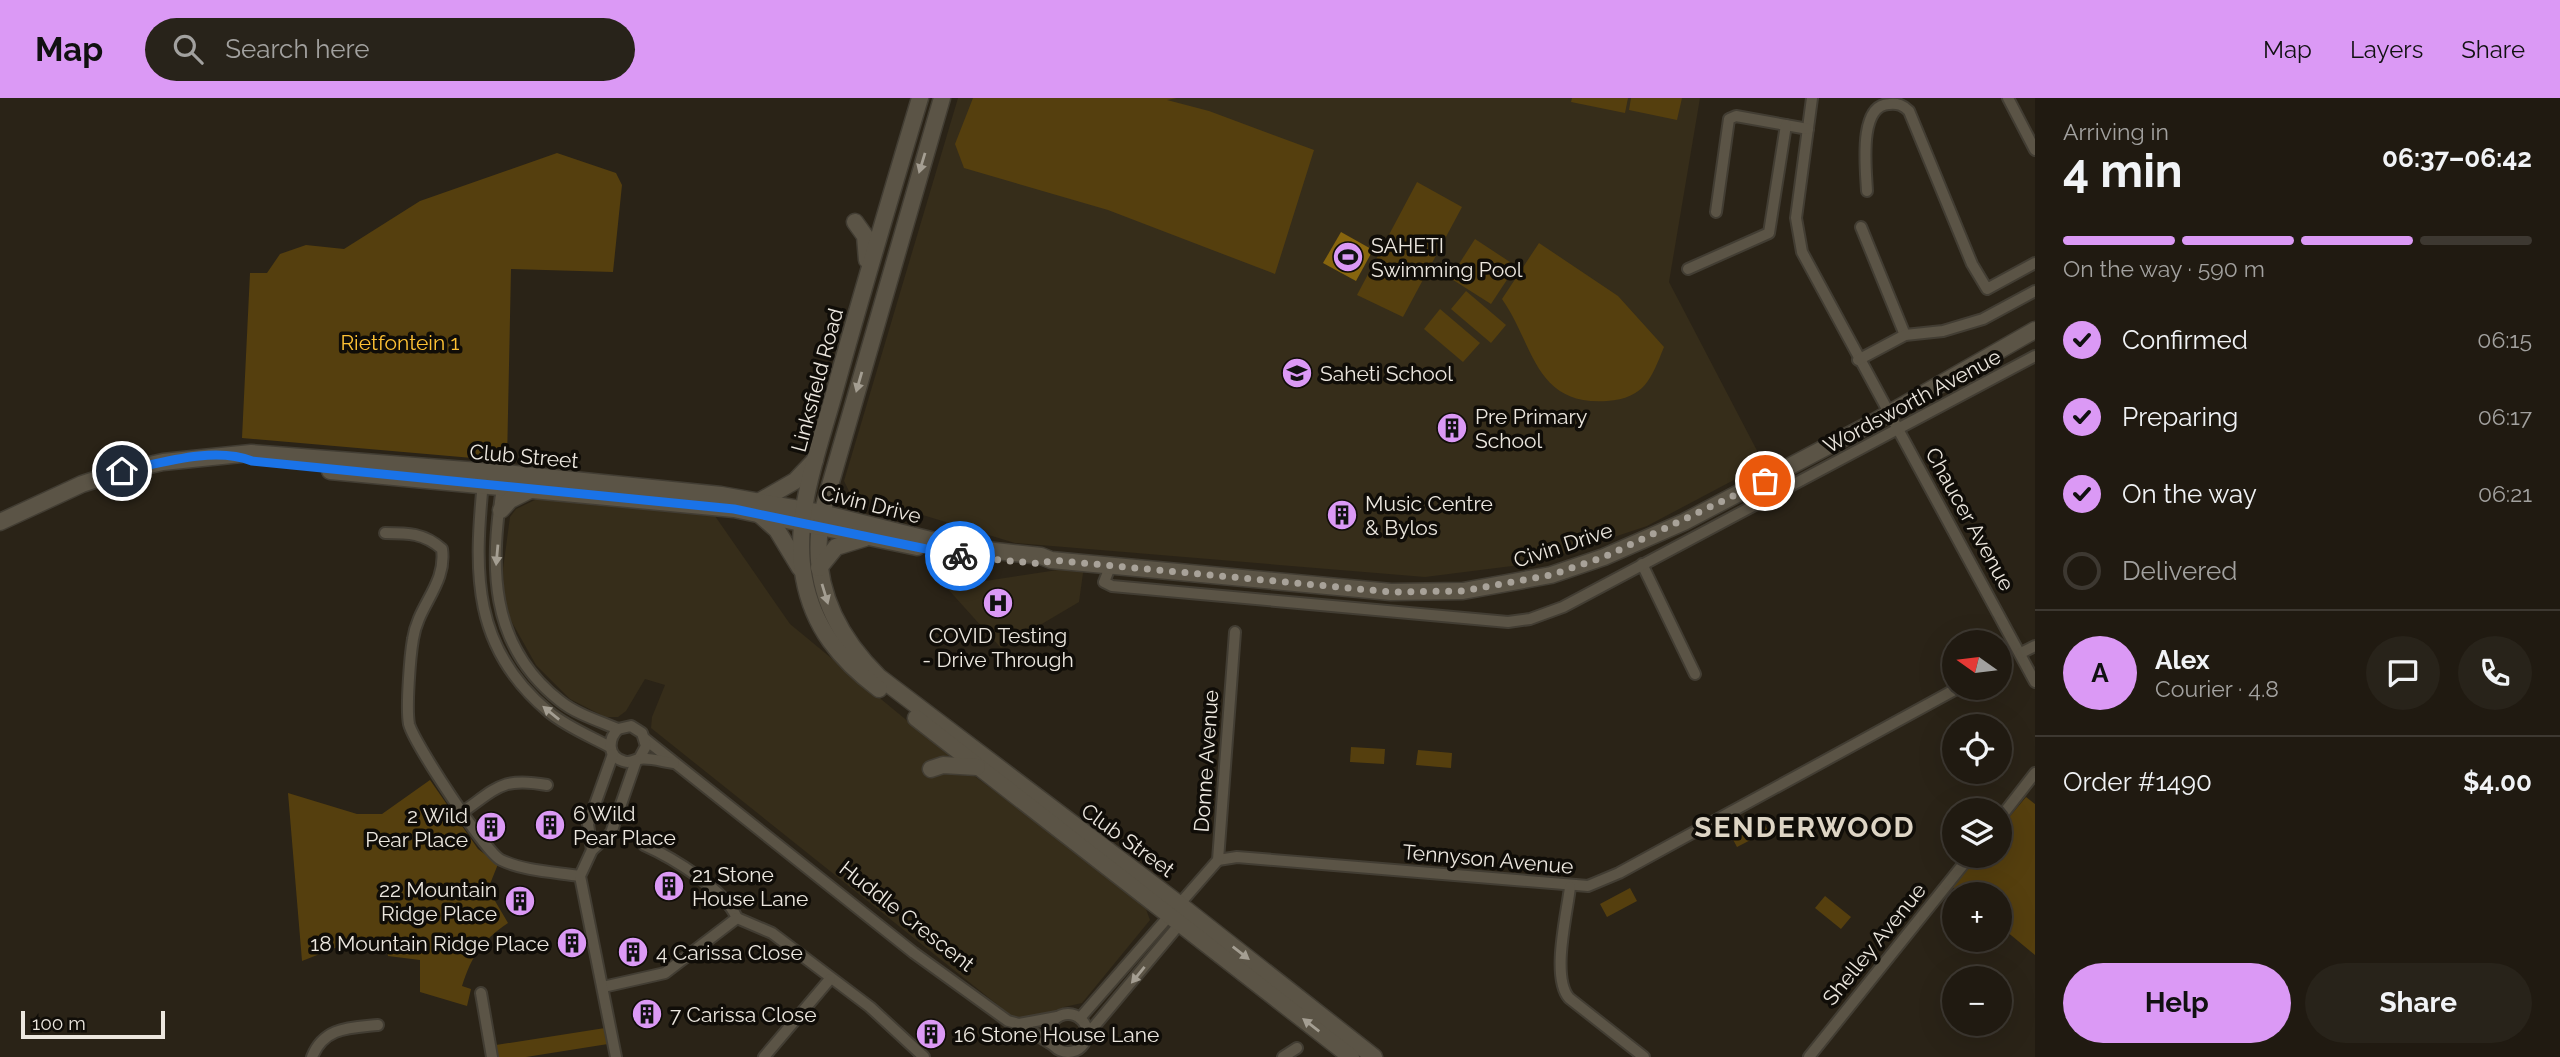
<!DOCTYPE html>
<html lang="en">
<head>
<meta charset="utf-8">
<style>
	:root { --surface:#201a11; --page:#28231a; --text:#f1f3f6; --muted:#a2a19f; --line:#3d3831; --accent:#db99f5 }
	body { margin:0; font-family:Raleway,sans-serif; background:var(--page); color:var(--text); height:100vh; display:flex; flex-direction:column; font-size:26px; white-space:nowrap }
	* { box-sizing:border-box; margin:0 }
	p { font-size:23px; color:var(--muted) }
	.icon { flex:none; width:38px; height:38px; fill:none; stroke:currentColor; stroke-width:2; stroke-linecap:round; stroke-linejoin:round }
	.map { position:relative; flex:1; overflow:hidden }
	.side { display:flex; flex-direction:column; background:var(--surface); width:525px }
	.side>* { flex:none }
	.needle { width:46px; rotate:284deg }
	.tools { position:absolute; left:1942px; top:532px; display:grid; gap:14px }
	.tools a { display:grid; place-items:center; width:70px; height:70px; border-radius:50%; background:var(--surface); box-shadow:0 7px 28px #0002,0 0 0 2px var(--line); font-size:35px }
	.scale { position:absolute; left:21px; bottom:18px; width:144px; box-sizing:border-box; padding-left:7px; border:4px solid #ece7df; border-top:0; font-size:19px; line-height:24px; white-space:nowrap; color:#ece7df; -webkit-text-stroke:5px #100d08; paint-order:stroke }
	.pin { position:absolute; display:grid; place-items:center; width:60px; height:60px; color:#fff; margin:-30px; border:4px solid #fff; border-radius:50%; box-shadow:0 2px 7px #0007 }
	.courier { position:absolute; display:grid; place-items:center; width:70px; height:70px; margin:-35px; border:5px solid #1a73e8; border-radius:50%; background:#fff; color:#222; box-shadow:0 2px 9px #0007 }
	.headline em { font-style:normal; font-weight:700 }
	.headline div { display:flex; flex-direction:column-reverse }
	.headline { display:flex; align-items:center; justify-content:space-between; height:119px; padding:0 28px }
	h1 { font-size:46px; font-weight:700; line-height:52px }
	.bar { display:grid; grid-template-columns:repeat(4,1fr); gap:10px 7px; align-content:center; height:84px; padding:0 28px }
	.bar i { height:9px; border-radius:5px; background:var(--line) }
	.bar .on { background:var(--accent) }
	.bar p { grid-column:span 4 }
	.line { display:flex; align-items:center; gap:18px; padding:0 28px; border-top:2px solid var(--line) }
	.line div { flex:1 }
	.round { display:grid; place-items:center; flex:none; width:74px; height:74px; border-radius:37px; background:var(--page) }
	ol { padding:0 28px; list-style:none }
	li { display:flex; align-items:center; gap:21px; height:77px }
	li p { margin-inline-start:auto }
	li .icon { padding:7px; border-radius:50%; background:var(--accent); color:#111; stroke-width:4 }
	li:last-child { color:var(--muted) }
	li i { width:38px; height:38px; border:4px solid var(--line); border-radius:50% }
	.button { display:flex; gap:14px; margin-top:auto; padding:14px 28px }
	.button a { flex:1; height:80px; border-radius:42px; background:var(--accent); color:#111; font-size:28px; font-weight:700; line-height:80px; text-align:center }
	.button a+a { background:var(--page); color:var(--text) }
	header { display:flex; align-items:center; gap:42px; box-sizing:border-box; height:98px; padding:0 35px; background:var(--accent); color:#111 }
	header strong { font-size:33px }
	nav { display:flex; gap:38px; margin-inline-start:auto; font-size:24px }
	.search { width:490px; height:63px; background:var(--page); display:flex; align-items:center; gap:18px; box-sizing:border-box; padding:0 24px; border-radius:38px; color:var(--muted); font-size:26px }
	main { display:flex; flex:1; min-height:0 }
	.map>svg:first-child { display:block }
</style>
</head>
<body>
<header>
<strong>Map</strong>
<div class="search"><svg class="icon" aria-label="search" viewBox="0 0 24 24"><circle cx="10" cy="10" r="6"/><path d="M15 15l6 6"/></svg>Search here</div>
<nav><a>Map</a><a>Layers</a><a>Share</a></nav>
</header>
<main>
<div class="map">
<svg width="2035" height="959" viewBox="0 0 2035 959">
	<rect width="100%" height="100%" fill="#2a2317"/>
	<!-- built -->
	<g fill="#362d1a">
		<polygon points="958,0 1700,0 1669,184 1764,366 1647,428 1536,465 1425,479 1015,445 850,395 844,383"/>
		<polygon points="539,400 715,418 790,526 973,677 1143,803 1150,822 1082,905 1064,909 1044,920 1022,922 1009,916 651,630 652,619 665,587 645,581 626,613 618,619 605,619 570,601 536,567 509,519 504,500 503,471 510,419 516,411"/>
		<polygon points="1084,468 1079,504 1001,550 946,489"/>
	</g>
	<!-- green -->
	<g fill="#553f0e">
		<polygon points="973,0 1177,0 1167,2 1209,13 1314,52 1275,176 1108,112 964,70 955,46"/>
		<polygon points="1572,0 1628,0 1625,15 1571,4"/>
		<polygon points="1631,0 1682,0 1677,22 1629,12"/>
		<polygon points="557,55 616,75 622,87 613,174 511,171 507,363 242,340 250,175 267,175 280,156 306,147 344,151 420,103"/>
		<polygon points="1417,84 1462,109 1403,219 1357,197"/>
		<polygon points="1475,141 1516,168 1491,206 1450,180"/>
		<path d="M 1539,145 L 1618,198 L 1664,249 C 1651,281 1645,300 1607,303 C 1534,308 1534,246 1502,201 Z"/>
		<polygon points="1466,193 1506,227 1491,245 1451,211"/>
		<polygon points="1440,211 1480,245 1463,264 1424,231"/>
		<polygon points="1351,649 1385,651 1384,666 1350,664"/>
		<polygon points="1418,652 1452,655 1451,670 1416,667"/>
		<path d="M 430,682 L 478,751 L 498,766 L 488,791 L 508,825 C 482,843 472,857 462,888 L 471,891 L 467,908 L 420,894 L 420,862 L 388,858 L 386,843 L 340,848 L 302,863 L 288,695 L 357,716 L 382,716 Z"/>
		<polygon points="2026,699 2035,706 2035,857 2000,828 2000,796 1961,796 1952,789 1978,758 2000,758 2000,730"/>
		<polygon points="1761,720 1768,733 1737,749 1730,736"/>
		<polygon points="1630,790 1637,803 1607,819 1600,806"/>
		<polygon points="1825,798 1851,819 1841,831 1815,810"/>
		<polygon points="605,930 608,946 526,959 498,959 496,947"/>
	</g>
	<!-- water -->
	<polygon fill="#87650e" points="1341,134 1373,152 1356,183 1323,165"/>
	<g fill="none" stroke-linecap="round" stroke-linejoin="round">
		<!-- minor casing -->
		<g stroke="#423d33" stroke-width="14">
			<g id="minor">
				<polyline points="1812,0 1796,120 1802,154 2035,584"/>
				<polyline points="2008,0 2035,52"/>
				<path d="M 1867,93 C 1866,71 1858,7 1889,6 C 1898,5 1903,7 1909,13 L 1972,166 L 1987,191 L 2035,165"/>
				<polyline points="1716,114 1729,21 1736,18 1808,31"/>
				<polyline points="1861,129 1905,237"/>
				<polyline points="1688,171 1769,135 1786,27"/>
				<polyline points="1858,262 1905,237 1943,233 1983,221 2035,193"/>
				<path d="M 503,383 C 490,466 487,546 560,603 C 576,616 599,623 618,631"/>
				<path d="M 483,384 C 474,476 472,550 549,614 C 567,629 590,638 610,649"/>
				<path d="M 385,435 C 408,435 424,435 442,451 C 447,486 418,507 413,541 C 410,558 406,610 409,626 C 414,645 486,755 501,762 C 524,773 554,774 580,778"/>
				<polyline points="1642,466 1695,576"/>
				<polyline points="1110,469 1104,484 1112,488 1508,524 1530,521 1563,509 2035,258"/>
				<polyline points="2021,555 2035,548"/>
				<polyline points="2000,567 2005,564"/>
				<polyline points="645,641 914,855 1008,923 1019,926 1053,947"/>
				<path d="M 639,661 L 646,648 L 642,635 L 631,628 L 618,631 C 608,641 607,658 623,663 C 630,666 633,662 639,661 C 649,659 664,664 674,665"/>
				<path d="M 464,713 C 498,689 503,679 547,687"/>
				<polyline points="2000,720 2035,675"/>
				<path d="M 644,747 C 673,760 724,791 737,820"/>
				<polyline points="592,752 588,726 613,656"/>
				<polyline points="1218,762 1237,759 1588,788 1619,775 1958,590"/>
				<path d="M 1570,789 C 1567,816 1551,879 1569,900 L 1644,959"/>
				<polyline points="737,820 772,835 870,909 924,959"/>
				<polyline points="603,889 665,875 737,820"/>
				<polyline points="481,895 492,959"/>
				<circle cx="1068" cy="935" r="19"/>
				<polyline points="1080,920 1218,762 1235,534"/>
				<polyline points="1019,926 1057,919"/>
				<polyline points="1087,937 1183,822"/>
				<path d="M 312,959 C 324,929 349,930 378,927"/>
				<polyline points="616,959 580,778 592,752 611,735 636,663"/>
				<polyline points="764,959 830,881"/>
				<polyline points="1283,959 1297,950"/>
				<polyline points="1809,959 1970,758"/>
			</g>
		</g>
		<!-- secondary casing -->
		<g stroke="#423d33" stroke-width="19">
			<g id="secondary">
				<path d="M 942,0 L 822,415 C 809,480 833,534 879,579 L 1179,806 L 1374,959"/>
				<polyline points="855,124 865,138 867,162"/>
				<polyline points="330,373 734,411 917,449"/>
				<polyline points="760,403 795,383 815,362"/>
				<polyline points="501,412 510,402 530,392"/>
				<polyline points="759,416 777,432 800,470"/>
				<polyline points="0,424 82,386 122,373 163,364 251,355 504,375 721,397 822,415 959,449 1041,458 1051,462 1391,494 1463,493 1551,477 1604,459 1684,424 1874,324 2035,232"/>
				<polyline points="819,470 836,449 865,440"/>
				<path d="M 879,591 C 840,562 813,529 804,480 C 792,418 819,351 835,292 C 862,194 891,97 920,0"/>
				<polyline points="916,620 1351,959"/>
				<polyline points="931,671 943,667 977,669"/>
			</g>
		</g>
		<!-- minor -->
		<use href="#minor" stroke="#5b5446" stroke-width="10"/>
		<!-- secondary -->
		<use href="#secondary" stroke="#5b5446" stroke-width="16"/>
	</g>
	<!-- one-way arrows -->
	<defs><path id="oneway-solid" d="M-6-.8H1V-3.2L6.5 0L1 3.2V.8H-6Z" transform="scale(1.75)"/></defs>
	<g fill="#a49e92">
		<use href="#oneway-solid" transform="translate(922 65) rotate(107)"/>
		<use href="#oneway-solid" transform="translate(859 284) rotate(106)"/>
		<use href="#oneway-solid" transform="translate(497 457) rotate(95)"/>
		<use href="#oneway-solid" transform="translate(825 496) rotate(73)"/>
		<use href="#oneway-solid" transform="translate(551 615) rotate(-141)"/>
		<use href="#oneway-solid" transform="translate(1241 855) rotate(38)"/>
		<use href="#oneway-solid" transform="translate(1138 877) rotate(129)"/>
		<use href="#oneway-solid" transform="translate(1311 927) rotate(-142)"/>
	</g>
	<g fill="none" stroke-linecap="round" stroke-linejoin="round">
		<!-- done -->
		<polyline stroke="#a8a299" stroke-width="7" stroke-dasharray="0 12.6" points="960,458 1042,466 1051,462 1391,494 1463,493 1551,477 1604,459 1765,383"/>
		<!-- route -->
		<path stroke="#1a73e8" stroke-width="9" d="M 122,373 C 161,365 214,348 252,363 L 734,411 L 960,458"/>
	</g>
	<!-- icons -->
	<defs>
		<g id="stadium-disc" transform="scale(1.575)"><circle r="9.5" fill="#db99f5" stroke="#100d08"/><path d="M0-5a6.5 5 0 1 0 0 10a6.5 5 0 1 0 0-10ZM-3.5-1.8h7v3.6h-7Z" fill="#111"/></g>
		<g id="school-disc" transform="scale(1.575)"><circle r="9.5" fill="#db99f5" stroke="#100d08"/><path d="M0-5L7-2L0 1L-7-2ZM-4 1L0 2.5L4 1V4Q0 6-4 4Z" fill="#111"/></g>
		<g id="building-disc" transform="scale(1.575)"><circle r="9.5" fill="#db99f5" stroke="#100d08"/><path d="M-4-6H4V6H1V3H-1V6H-4ZM-2.5-4.3h1.7v1.8h-1.7ZM.8-4.3h1.7v1.8H.8ZM-2.5-1h1.7V.8h-1.7ZM.8-1h1.7V.8H.8Z" fill="#111"/></g>
		<g id="hospital-disc" transform="scale(1.575)"><circle r="9.5" fill="#db99f5" stroke="#100d08"/><path d="M-5-5h3v3.5h4V-5h3V5h-3V1.5h-4V5h-3Z" fill="#111"/></g>
	</defs>
	<g fill-rule="evenodd">
		<use href="#stadium-disc" x="1348" y="159"/>
		<use href="#school-disc" x="1297" y="275"/>
		<use href="#building-disc" x="1452" y="330"/>
		<use href="#building-disc" x="1342" y="417"/>
		<use href="#hospital-disc" x="998" y="505"/>
		<use href="#building-disc" x="550" y="727"/>
		<use href="#building-disc" x="491" y="729"/>
		<use href="#building-disc" x="669" y="788"/>
		<use href="#building-disc" x="520" y="803"/>
		<use href="#building-disc" x="572" y="845"/>
		<use href="#building-disc" x="633" y="854"/>
		<use href="#building-disc" x="647" y="916"/>
		<use href="#building-disc" x="931" y="936"/>
	</g>
	<g text-anchor="middle" dominant-baseline="central" stroke-width="7" stroke-linejoin="round" paint-order="stroke">
		<!-- poi labels -->
		<g font-size="21" fill="#ece7df" stroke="#100d08" text-anchor="start">
			<text x="1371" y="147">SAHETI<tspan x="1371" dy="24">Swimming Pool</tspan></text>
			<text x="1320" y="275">Saheti School</text>
			<text x="1475" y="318">Pre Primary<tspan x="1475" dy="24">School</tspan></text>
			<text x="1365" y="405">Music Centre<tspan x="1365" dy="24">&amp; Bylos</tspan></text>
			<text x="998" y="537" text-anchor="middle">COVID Testing<tspan x="998" dy="24">- Drive Through</tspan></text>
			<text x="573" y="715">6 Wild<tspan x="573" dy="24">Pear Place</tspan></text>
			<text x="468" y="717" text-anchor="end">2 Wild<tspan x="468" dy="24">Pear Place</tspan></text>
			<text x="692" y="776">21 Stone<tspan x="692" dy="24">House Lane</tspan></text>
			<text x="497" y="791" text-anchor="end">22 Mountain<tspan x="497" dy="24">Ridge Place</tspan></text>
			<text x="549" y="845" text-anchor="end">18 Mountain Ridge Place</text>
			<text x="656" y="854">4 Carissa Close</text>
			<text x="670" y="916">7 Carissa Close</text>
			<text x="954" y="936">16 Stone House Lane</text>
		</g>
		<!-- park labels -->
		<g font-size="21" fill="#fdc134" stroke="#100d08">
			<text x="400" y="244">Rietfontein 1</text>
		</g>
		<!-- street labels -->
		<g font-size="21" fill="#ece7df" stroke="#100d08">
			<text transform="translate(817 282) rotate(-75)">Linksfield Road</text>
			<text transform="translate(1912 303) rotate(-28)">Wordsworth Avenue</text>
			<text transform="translate(524 358) rotate(5)">Club Street</text>
			<text transform="translate(871 406) rotate(14)">Civin Drive</text>
			<text transform="translate(1970 421) rotate(61)">Chaucer Avenue</text>
			<text transform="translate(1563 447) rotate(-18)">Civin Drive</text>
			<text transform="translate(1206 663) rotate(-86)">Donne Avenue</text>
			<text transform="translate(1128 742) rotate(36)">Club Street</text>
			<text transform="translate(1488 761) rotate(5)">Tennyson Avenue</text>
			<text transform="translate(907 818) rotate(38)">Huddle Crescent</text>
			<text transform="translate(1874 846) rotate(-51)">Shelley Avenue</text>
		</g>
		<!-- district labels -->
		<g font-size="28" font-weight="bold" letter-spacing="2" fill="#ddd4c4" stroke="#100d08">
			<text x="1805" y="729">SENDERWOOD</text>
		</g>
	</g>
</svg>
<div class="tools">
<a><svg class="needle" viewBox="-14 -14 28 28"><path d="M0-13l5 13h-10z" fill="#e53935"/><path d="M0 13l5-13h-10z" fill="#a2a19f"/></svg></a>
<a><svg class="icon" aria-label="locate" viewBox="0 0 24 24"><circle cx="12" cy="12" r="6"/><path d="M12 2v4M12 18v4M2 12h4M18 12h4"/></svg></a>
<a><svg class="icon" aria-label="layers" viewBox="0 0 24 24"><path d="M12 4l9 5-9 5-9-5zM3 14l9 5 9-5"/></svg></a>
<a>+</a>
<a>−</a>
</div>
<div class="scale">100 m</div>
<div class="pin" style="left:1765px;top:383px;background:#ea580c"><svg class="icon" aria-label="bag" viewBox="0 0 24 24"><path d="M5 8h14l-1 12H6zM9 8a3 3 0 0 1 6 0"/></svg></div>
<div class="pin" style="left:122px;top:373px;background:#1f2937"><svg class="icon" aria-label="home" viewBox="0 0 24 24"><path d="M3 11l9-7 9 7M6 9v11h12V9"/></svg></div>
<div class="courier" style="left:960px;top:458px"><svg class="icon" aria-label="bike" viewBox="0 0 24 24"><circle cx="6" cy="16" r="4"/><circle cx="18" cy="16" r="4"/><path d="M6 16l4-8h5l3 8M10 8l3 8H6M13 5h3"/></svg></div>
</div>
<section class="side">
<div class="headline"><div><h1>4 min</h1><p>Arriving in</p></div><em>06:37–06:42</em></div>
<div class="bar"><i class="on"></i><i class="on"></i><i class="on"></i><i></i><p>On the way · 590 m</p></div>
<ol>
<li><svg class="icon" aria-label="check" viewBox="0 0 24 24"><path d="M5 12l5 5 9-10"/></svg>Confirmed<p>06:15</p></li>
<li><svg class="icon" aria-label="check" viewBox="0 0 24 24"><path d="M5 12l5 5 9-10"/></svg>Preparing<p>06:17</p></li>
<li><svg class="icon" aria-label="check" viewBox="0 0 24 24"><path d="M5 12l5 5 9-10"/></svg>On the way<p>06:21</p></li>
<li><i></i>Delivered</li>
</ol>
<div class="line" style="height:126px"><b class="round" style="background:var(--accent);color:#111">A</b><div><b>Alex</b><p>Courier · 4.8</p></div><a class="round"><svg class="icon" aria-label="chat" viewBox="0 0 24 24"><path d="M4 5h16v11H9l-5 4z"/></svg></a><a class="round"><svg class="icon" aria-label="phone" viewBox="0 0 24 24"><path d="M5 4h4l2 5-3 2q2 4 5 5l2-3 5 2v4C11 20 4 13 5 4z"/></svg></a></div>
<div class="line" style="height:91px"><div>Order #1490</div><b>$4.00</b></div>
<div class="button"><a>Help</a><a>Share</a></div>
</section>
</main>
</body>
</html>
